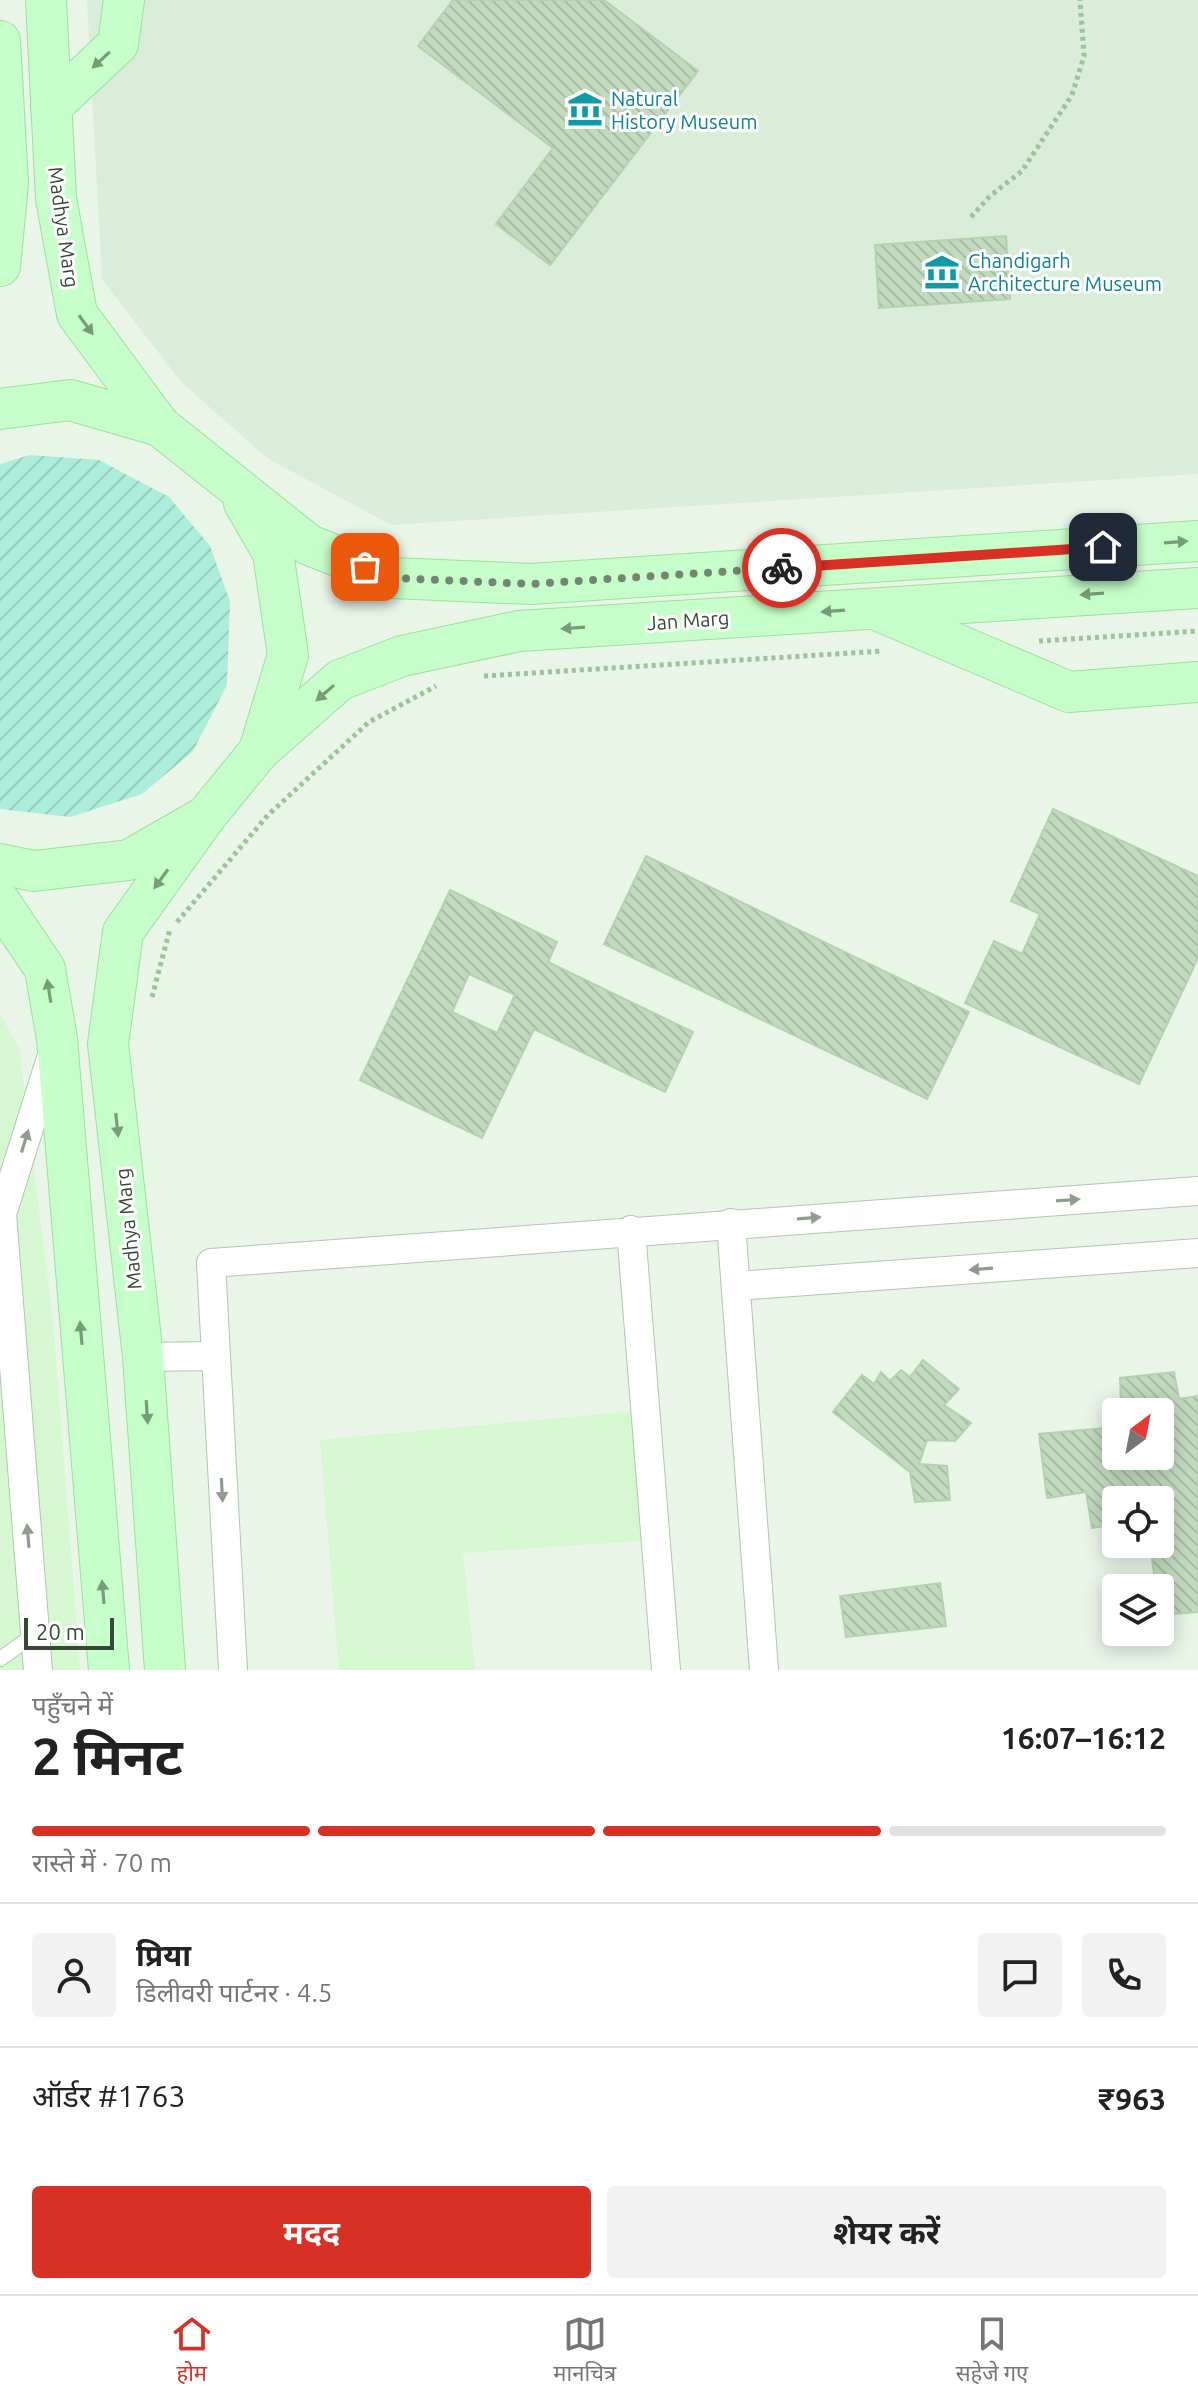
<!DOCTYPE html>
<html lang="hi">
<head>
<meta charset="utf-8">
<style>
	:root { --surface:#fff; --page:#f2f2f2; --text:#222; --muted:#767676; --line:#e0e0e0; --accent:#d93025 }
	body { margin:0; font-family:Ubuntu,"Noto Sans Devanagari",sans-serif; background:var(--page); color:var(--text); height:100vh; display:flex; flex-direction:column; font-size:30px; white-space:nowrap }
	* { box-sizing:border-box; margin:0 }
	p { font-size:26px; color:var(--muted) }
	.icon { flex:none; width:44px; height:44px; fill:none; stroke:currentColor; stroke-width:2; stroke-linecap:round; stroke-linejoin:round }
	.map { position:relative; height:1670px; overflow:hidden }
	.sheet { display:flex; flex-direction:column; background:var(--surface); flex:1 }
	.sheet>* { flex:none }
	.needle { width:52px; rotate:32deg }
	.fabs { position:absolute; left:1102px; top:1398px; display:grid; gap:16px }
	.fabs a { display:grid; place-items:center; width:72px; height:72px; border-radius:8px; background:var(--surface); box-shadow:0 4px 20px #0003; font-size:40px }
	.scale { position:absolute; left:24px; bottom:20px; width:90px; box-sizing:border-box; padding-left:8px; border:4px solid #374935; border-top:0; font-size:22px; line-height:28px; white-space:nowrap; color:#374935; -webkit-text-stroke:6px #fff; paint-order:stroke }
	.pin { position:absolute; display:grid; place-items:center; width:68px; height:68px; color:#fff; margin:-34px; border-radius:16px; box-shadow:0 4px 12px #0006 }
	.courier { position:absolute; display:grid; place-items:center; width:80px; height:80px; margin:-40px; border:6px solid #d93025; border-radius:50%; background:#fff; color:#222; box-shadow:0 2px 10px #0007 }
	.summary em { font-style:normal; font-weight:700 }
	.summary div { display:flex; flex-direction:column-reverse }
	.summary { display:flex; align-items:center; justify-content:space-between; height:136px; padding:0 32px }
	h1 { font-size:52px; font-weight:700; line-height:60px }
	.bar { display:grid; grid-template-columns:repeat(4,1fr); gap:12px 8px; align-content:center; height:96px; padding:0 32px }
	.bar i { height:10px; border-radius:6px; background:var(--line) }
	.bar .active { background:var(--accent) }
	.bar p { grid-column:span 4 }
	.line { display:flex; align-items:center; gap:20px; padding:0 32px; border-top:2px solid var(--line) }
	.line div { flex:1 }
	.round { display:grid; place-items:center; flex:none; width:84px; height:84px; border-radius:8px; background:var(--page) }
	.action { display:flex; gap:16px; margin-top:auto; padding:16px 32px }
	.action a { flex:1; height:92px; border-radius:8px; background:var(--accent); color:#fff; font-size:32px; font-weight:700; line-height:92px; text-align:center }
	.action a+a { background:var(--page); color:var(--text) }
	.dock { display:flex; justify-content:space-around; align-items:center; height:112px; border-top:2px solid var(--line); background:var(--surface); font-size:22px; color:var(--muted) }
	.dock a { display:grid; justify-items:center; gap:4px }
	.dock .active { color:var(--accent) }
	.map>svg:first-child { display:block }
</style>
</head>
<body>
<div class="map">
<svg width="1198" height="1670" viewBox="0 0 1198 1670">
	<defs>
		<pattern id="garden-furrows" width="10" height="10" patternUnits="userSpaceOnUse" patternTransform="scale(2)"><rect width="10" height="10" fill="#adeddc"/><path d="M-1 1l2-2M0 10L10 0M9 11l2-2" fill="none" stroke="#95cdbd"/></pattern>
		<pattern id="building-back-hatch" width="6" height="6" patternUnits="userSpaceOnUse" patternTransform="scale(2)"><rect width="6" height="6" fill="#c2dbbf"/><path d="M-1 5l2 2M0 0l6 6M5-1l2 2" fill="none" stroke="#a7bda5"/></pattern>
	</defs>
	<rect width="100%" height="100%" fill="#e8f5e7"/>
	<!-- residential -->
	<polygon fill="#daedd9" points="87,0 1198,0 1198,474 391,525 267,458 181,382 102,279"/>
	<!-- commercial -->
	<g fill="#d6f8d1">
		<polygon points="0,1014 19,1048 53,1321 80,1670 0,1670"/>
		<polygon points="636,1411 651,1540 463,1553 475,1670 339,1670 320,1440"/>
	</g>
	<!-- garden -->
	<polygon fill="url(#garden-furrows)" points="30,455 99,460 169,497 210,546 230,601 227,685 193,751 142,794 70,817 0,809 0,464"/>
	<!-- building -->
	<g fill="url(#building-back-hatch)" stroke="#b2d3ae" stroke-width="2" fill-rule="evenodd">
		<polygon points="453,0 604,0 698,71 550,265 496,224 553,148 418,46"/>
		<polygon points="1006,236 1010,299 879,308 875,245"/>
		<polygon points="1053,809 1198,876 1198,958 1139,1084 965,1003 994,941 1022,954 1040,914 1011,901"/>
		<polygon points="646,856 969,1012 927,1099 604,944"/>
		<path d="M 450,890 L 557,942 L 548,962 L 693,1032 L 665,1092 L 534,1029 L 482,1138 L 360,1080 ZM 469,974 L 515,995 L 497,1033 L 452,1012 Z"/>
		<polygon points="923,1360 959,1389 944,1405 971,1423 955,1441 927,1440 919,1464 947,1466 950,1500 915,1502 910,1472 833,1412 862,1375 874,1384 881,1372 890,1381 901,1370 910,1377"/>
		<polygon points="1174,1372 1179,1399 1198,1396 1198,1612 1161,1615 1160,1588 1156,1588 1150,1544 1160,1544 1160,1500 1116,1500 1116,1524 1092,1528 1086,1492 1047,1498 1039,1434 1116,1427 1116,1456 1160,1456 1160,1412 1143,1412 1141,1405 1121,1409 1120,1378"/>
		<polygon points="940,1583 946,1626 846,1637 840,1596"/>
	</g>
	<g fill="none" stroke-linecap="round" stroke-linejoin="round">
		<!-- lane casing -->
		<g stroke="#b0c7af" stroke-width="16">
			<polyline id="lane" points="0,1659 35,1634"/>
		</g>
		<!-- street casing -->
		<g stroke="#b0c7af" stroke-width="30">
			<g id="street">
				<polyline points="731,1223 764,1670"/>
				<polyline points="631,1230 666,1670"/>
				<polyline points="736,1286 1198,1253"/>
				<polyline points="143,1357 214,1356"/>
				<polyline points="38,1670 2,1214 53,1052"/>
				<polyline points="233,1670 211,1263 1198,1191"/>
			</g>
		</g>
		<!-- secondary casing -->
		<g stroke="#99e29c" stroke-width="42">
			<g id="secondary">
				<polyline points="46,0 56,198 77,314 160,426"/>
				<polyline points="0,41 8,184 0,266"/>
				<polyline points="51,107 118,44 124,0"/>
				<polyline points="0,409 70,400 160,426 309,545 393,578 530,584 1198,541"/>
				<polyline points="879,611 1069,692 1198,682"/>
				<polyline points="259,751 340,680 402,656 519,631 1198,588"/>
				<polyline points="0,864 34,871 129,860 206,816 259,751 288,655 273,553 244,503"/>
				<polyline points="0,902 45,969 57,1039 109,1670"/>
				<polyline points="165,1670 143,1357 108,1044 123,932 206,816"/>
			</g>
		</g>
		<!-- path -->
		<g stroke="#9cc499" stroke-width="5" stroke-dasharray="4 4" stroke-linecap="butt">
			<polyline points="971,217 990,196 1022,171 1072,95 1084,56 1080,0"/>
			<polyline points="1039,641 1198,631"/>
			<polyline points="484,676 882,651"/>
			<polyline points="177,922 268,815 369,722 436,686"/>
			<polyline points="152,997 170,929"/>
		</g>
		<!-- lane -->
		<use href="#lane" stroke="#fff" stroke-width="14"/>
		<!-- street -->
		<use href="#street" stroke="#fff" stroke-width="28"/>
		<!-- secondary -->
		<use href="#secondary" stroke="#c7ffca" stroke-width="40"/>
	</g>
	<!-- one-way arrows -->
	<defs><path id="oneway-solid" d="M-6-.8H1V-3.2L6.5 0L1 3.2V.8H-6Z" transform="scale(2)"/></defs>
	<g fill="#789b78">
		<use href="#oneway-solid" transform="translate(101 60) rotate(137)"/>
		<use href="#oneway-solid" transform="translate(86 325) rotate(54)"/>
		<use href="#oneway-solid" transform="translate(1176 542) rotate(-4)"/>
		<use href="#oneway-solid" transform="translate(1092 594) rotate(176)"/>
		<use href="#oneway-solid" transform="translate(833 611) rotate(176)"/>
		<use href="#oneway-solid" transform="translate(573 628) rotate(176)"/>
		<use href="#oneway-solid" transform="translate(325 693) rotate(139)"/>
		<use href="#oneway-solid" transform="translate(161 879) rotate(126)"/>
		<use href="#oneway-solid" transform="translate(49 991) rotate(-99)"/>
		<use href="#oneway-solid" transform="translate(117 1125) rotate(84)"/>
		<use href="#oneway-solid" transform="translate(81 1333) rotate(-95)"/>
		<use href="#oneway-solid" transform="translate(147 1412) rotate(86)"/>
		<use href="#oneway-solid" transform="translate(103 1592) rotate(-95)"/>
	</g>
	<g fill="#919b90">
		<use href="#oneway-solid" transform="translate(25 1141) rotate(-73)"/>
		<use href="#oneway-solid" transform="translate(1068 1200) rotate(-4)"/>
		<use href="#oneway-solid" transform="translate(809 1218) rotate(-4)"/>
		<use href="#oneway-solid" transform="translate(981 1269) rotate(176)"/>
		<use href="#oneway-solid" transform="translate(222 1490) rotate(87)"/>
		<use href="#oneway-solid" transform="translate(28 1536) rotate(-95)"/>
	</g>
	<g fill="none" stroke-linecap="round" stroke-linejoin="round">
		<!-- done -->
		<polyline stroke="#758573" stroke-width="8" stroke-dasharray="0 14.4" points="365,567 393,578 530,584 782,568"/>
		<!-- route -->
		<polyline stroke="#d93025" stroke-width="10" points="782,568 1103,547"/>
	</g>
	<!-- icons -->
	<defs>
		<g id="museum-bare" transform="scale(2.76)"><path d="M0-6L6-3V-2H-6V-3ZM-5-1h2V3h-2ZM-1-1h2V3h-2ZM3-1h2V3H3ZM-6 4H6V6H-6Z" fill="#0f9aa8" stroke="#fff" stroke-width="2.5" paint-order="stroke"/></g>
	</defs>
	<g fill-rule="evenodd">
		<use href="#museum-bare" x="585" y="109"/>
		<use href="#museum-bare" x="942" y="272"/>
	</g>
	<g text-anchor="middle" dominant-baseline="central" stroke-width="6" stroke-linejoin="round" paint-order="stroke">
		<!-- culture labels -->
		<g font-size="20" fill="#0d838f" stroke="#fff" text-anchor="start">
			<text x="611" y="98">Natural<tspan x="611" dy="23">History Museum</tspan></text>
			<text x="968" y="260">Chandigarh<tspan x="968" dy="23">Architecture Museum</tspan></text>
		</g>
		<!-- street labels -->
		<g font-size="20" fill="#374935" stroke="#fff">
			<text transform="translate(64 227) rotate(82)">Madhya Marg</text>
			<text transform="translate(688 620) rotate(-4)">Jan Marg</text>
			<text transform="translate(128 1229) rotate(-96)">Madhya Marg</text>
		</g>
	</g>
</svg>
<div class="fabs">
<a><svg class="needle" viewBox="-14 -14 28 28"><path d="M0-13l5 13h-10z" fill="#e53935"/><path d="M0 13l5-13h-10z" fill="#767676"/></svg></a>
<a><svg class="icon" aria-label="locate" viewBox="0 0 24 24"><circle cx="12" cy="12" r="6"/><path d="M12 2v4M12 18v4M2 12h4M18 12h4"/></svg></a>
<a><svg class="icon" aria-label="layers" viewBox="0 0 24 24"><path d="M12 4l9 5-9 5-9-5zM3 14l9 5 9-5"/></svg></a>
</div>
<div class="scale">20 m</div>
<div class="pin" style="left:365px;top:567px;background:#ea580c"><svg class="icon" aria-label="bag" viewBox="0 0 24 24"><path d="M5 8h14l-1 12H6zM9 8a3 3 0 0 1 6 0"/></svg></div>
<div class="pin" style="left:1103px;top:547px;background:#1f2937"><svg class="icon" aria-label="home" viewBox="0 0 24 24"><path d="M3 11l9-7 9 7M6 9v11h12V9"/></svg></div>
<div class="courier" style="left:782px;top:568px"><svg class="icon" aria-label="bike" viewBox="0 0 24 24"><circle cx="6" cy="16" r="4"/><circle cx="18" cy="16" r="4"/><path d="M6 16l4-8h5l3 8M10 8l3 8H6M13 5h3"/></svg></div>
</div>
<section class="sheet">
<div class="summary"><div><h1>2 मिनट</h1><p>पहुँचने में</p></div><em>16:07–16:12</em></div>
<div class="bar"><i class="active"></i><i class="active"></i><i class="active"></i><i></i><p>रास्ते में · 70 m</p></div>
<div class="line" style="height:144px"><a class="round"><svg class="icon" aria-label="person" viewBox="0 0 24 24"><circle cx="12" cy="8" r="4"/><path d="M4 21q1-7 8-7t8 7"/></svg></a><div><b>प्रिया</b><p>डिलीवरी पार्टनर · 4.5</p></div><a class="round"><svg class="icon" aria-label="chat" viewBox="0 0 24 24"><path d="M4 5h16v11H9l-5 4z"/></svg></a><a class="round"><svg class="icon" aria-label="phone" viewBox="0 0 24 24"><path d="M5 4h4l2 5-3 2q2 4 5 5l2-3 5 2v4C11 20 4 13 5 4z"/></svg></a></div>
<div class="line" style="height:104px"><div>ऑर्डर #1763</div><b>₹963</b></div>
<div class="action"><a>मदद</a><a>शेयर करें</a></div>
</section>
<nav class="dock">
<a class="active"><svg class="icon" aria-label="home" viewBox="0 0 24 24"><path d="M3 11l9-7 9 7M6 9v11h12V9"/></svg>होम</a>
<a><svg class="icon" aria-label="map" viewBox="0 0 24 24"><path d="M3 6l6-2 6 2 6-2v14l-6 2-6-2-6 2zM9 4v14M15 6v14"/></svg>मानचित्र</a>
<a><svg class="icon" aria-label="saved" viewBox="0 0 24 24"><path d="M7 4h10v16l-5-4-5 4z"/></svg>सहेजे गए</a>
</nav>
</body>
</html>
